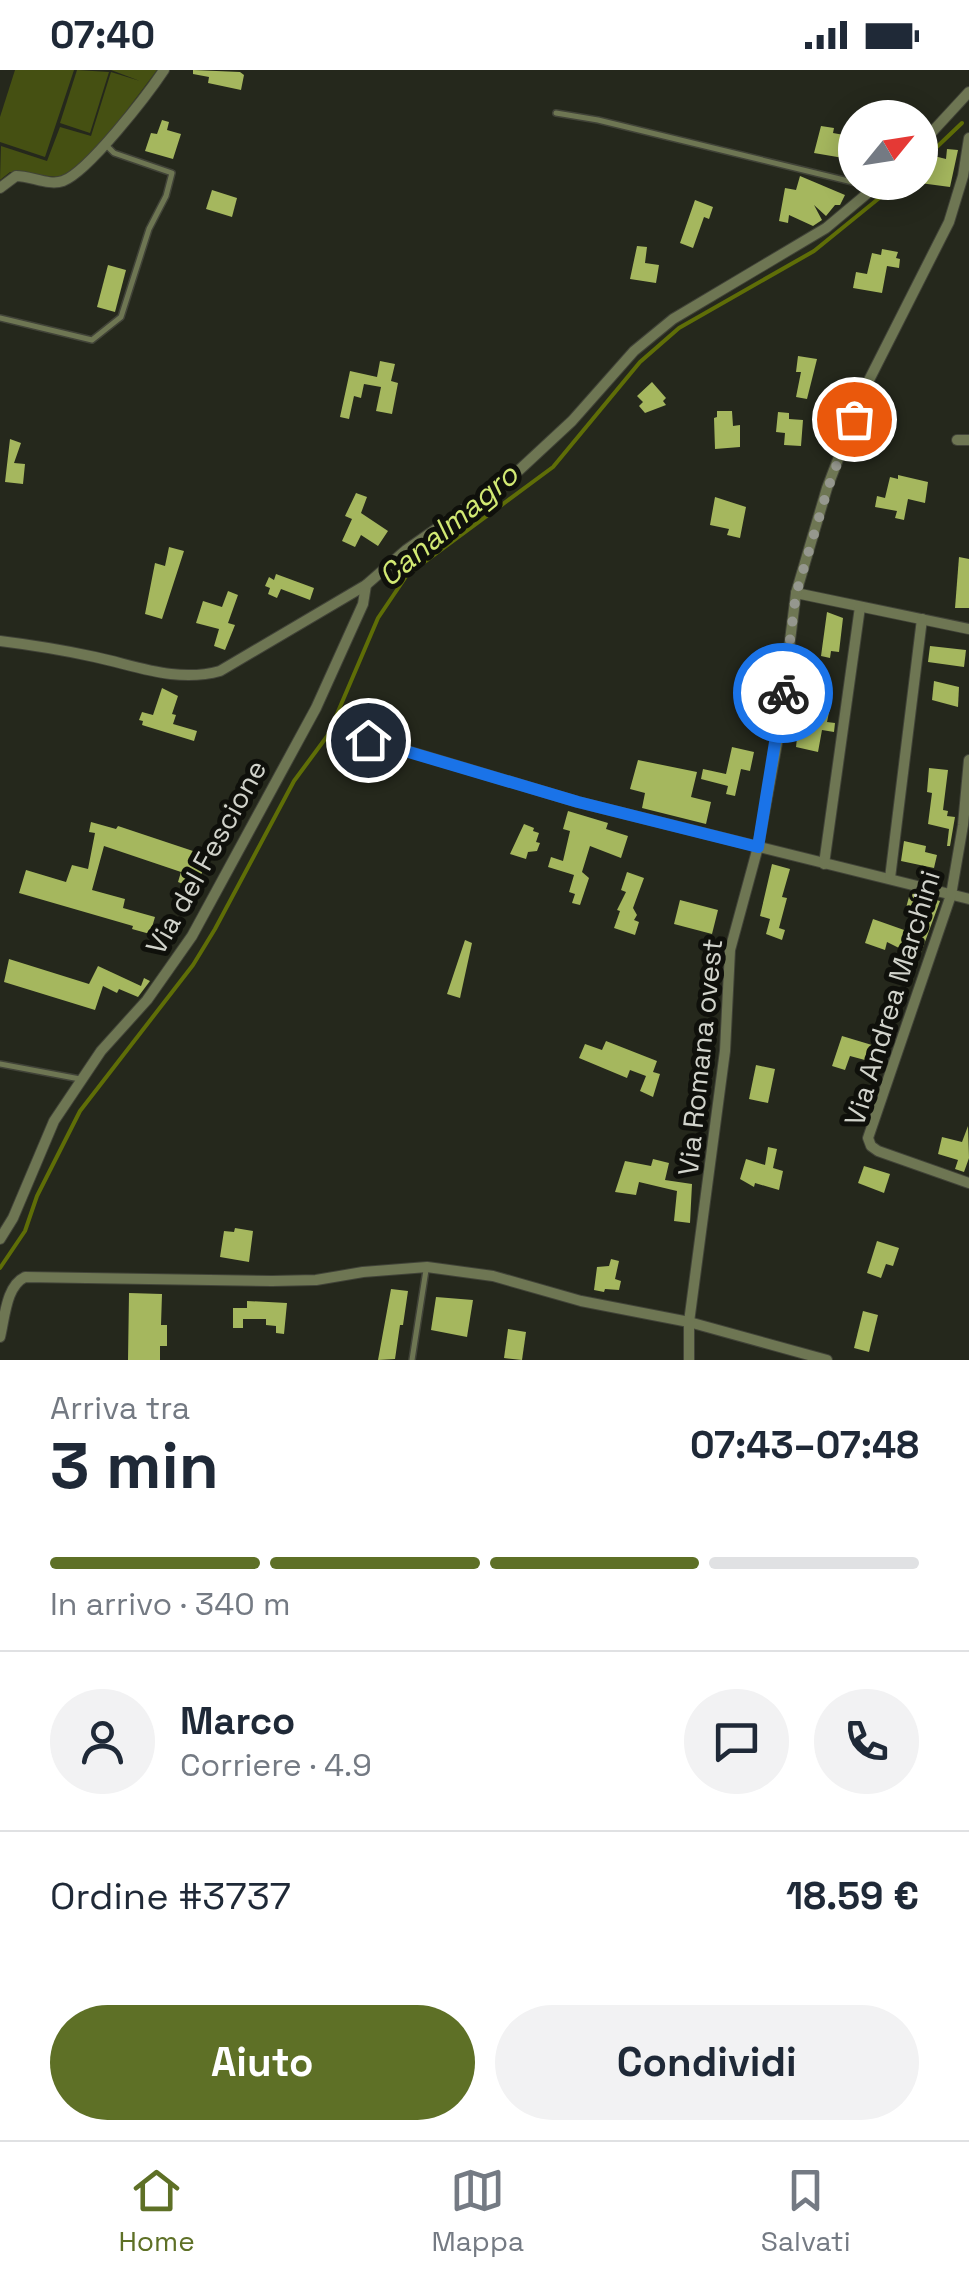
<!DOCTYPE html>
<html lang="it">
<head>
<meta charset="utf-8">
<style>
	:root { --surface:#fff; --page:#f2f2f3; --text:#1f2937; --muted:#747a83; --line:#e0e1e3; --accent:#5e7026 }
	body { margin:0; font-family:"Space Grotesk",sans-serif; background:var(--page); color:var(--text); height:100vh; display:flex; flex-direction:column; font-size:38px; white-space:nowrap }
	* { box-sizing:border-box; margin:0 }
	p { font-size:32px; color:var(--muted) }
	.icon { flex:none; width:55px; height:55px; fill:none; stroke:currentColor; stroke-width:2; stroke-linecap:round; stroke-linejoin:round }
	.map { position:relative; height:1290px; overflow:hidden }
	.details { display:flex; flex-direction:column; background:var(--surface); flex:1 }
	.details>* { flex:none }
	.needle { width:65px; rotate:60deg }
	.controls { position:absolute; left:838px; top:30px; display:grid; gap:20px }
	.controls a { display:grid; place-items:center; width:100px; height:100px; border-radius:50%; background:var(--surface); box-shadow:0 5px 25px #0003; font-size:50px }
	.pin { position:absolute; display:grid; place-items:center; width:85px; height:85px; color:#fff; margin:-42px; border:5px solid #fff; border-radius:50%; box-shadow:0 2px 10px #0007 }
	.courier { position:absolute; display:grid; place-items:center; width:100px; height:100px; margin:-50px; border:8px solid #1a73e8; border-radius:50%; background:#fff; color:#222; box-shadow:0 2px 12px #0007 }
	.headline em { font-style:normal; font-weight:600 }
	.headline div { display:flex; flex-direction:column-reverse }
	.headline { display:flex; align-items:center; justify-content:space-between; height:170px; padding:0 50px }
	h1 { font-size:65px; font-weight:600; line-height:75px }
	.bar { display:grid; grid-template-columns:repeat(4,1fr); gap:15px 10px; align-content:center; height:120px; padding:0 50px }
	.bar i { height:12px; border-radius:8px; background:var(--line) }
	.bar .current { background:var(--accent) }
	.bar p { grid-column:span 4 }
	.line { display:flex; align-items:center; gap:25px; padding:0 50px; border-top:2px solid var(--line) }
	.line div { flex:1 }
	.round { display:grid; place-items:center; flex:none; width:105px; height:105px; border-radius:52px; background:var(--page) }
	.action { display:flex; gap:20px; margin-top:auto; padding:20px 50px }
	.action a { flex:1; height:115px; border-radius:60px; background:var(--accent); color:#fff; font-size:40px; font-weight:600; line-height:115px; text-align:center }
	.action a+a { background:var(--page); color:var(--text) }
	.status { display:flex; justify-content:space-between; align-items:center; height:70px; padding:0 50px; background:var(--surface); direction:ltr }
	.status svg { height:28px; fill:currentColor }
	.menu { display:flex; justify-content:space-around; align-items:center; height:140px; border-top:2px solid var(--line); background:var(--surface); font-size:28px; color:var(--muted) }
	.menu a { display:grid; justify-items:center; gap:5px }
	.menu .current { color:var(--accent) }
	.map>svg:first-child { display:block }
</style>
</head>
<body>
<div class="status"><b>07:40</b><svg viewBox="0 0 49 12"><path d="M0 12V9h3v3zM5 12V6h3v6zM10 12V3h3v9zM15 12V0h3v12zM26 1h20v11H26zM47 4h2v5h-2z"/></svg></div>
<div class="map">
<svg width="969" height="1290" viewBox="0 0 969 1290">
	<rect width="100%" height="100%" fill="#25281c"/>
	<!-- green -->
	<g fill="#455012">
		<polygon points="15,0 74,0 45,87 0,72 0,47"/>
		<polygon points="77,0 109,2 90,63 60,53"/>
		<polygon points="111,0 157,0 103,72 67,108 10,102 0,110 1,76 47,91 60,57 91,66 111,2 140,11"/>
	</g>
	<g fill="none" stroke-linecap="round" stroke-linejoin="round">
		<!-- stream -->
		<g stroke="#5f6e07" stroke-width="4">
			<polyline points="920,93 962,53"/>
			<polyline points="0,1198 25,1161 37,1126 80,1041 193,895 215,859 294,711 328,665 378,548 407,505 553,397 640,292 679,258 814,181 899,112"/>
		</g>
	</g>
	<!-- building -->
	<g fill="#a5b75e">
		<polygon points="193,0 240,2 244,5 241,20 208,13 209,7 193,4"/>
		<polygon points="162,50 169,52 167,60 181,64 173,89 145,81 151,63 157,64"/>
		<polygon points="821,56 834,58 833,63 855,67 855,90 814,83"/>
		<polygon points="947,79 958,80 950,117 920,113 920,100 934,86 946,89"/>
		<polygon points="800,106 845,125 840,135 835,135 826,146 814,135 822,150 813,156 789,145 788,153 779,151 785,118 796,120"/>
		<polygon points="212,120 237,128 232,147 206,139"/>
		<polygon points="695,130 713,137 709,149 704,147 693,178 680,173"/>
		<polygon points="637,176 647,177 645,193 659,195 656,213 630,209"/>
		<polygon points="882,179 898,182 896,188 900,189 899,198 887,196 882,223 853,218 856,202 867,204 872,183 881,185"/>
		<polygon points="108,195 126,200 115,242 97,237"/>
		<polygon points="798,286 817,289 807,329 796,327 801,302 796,302"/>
		<polygon points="380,291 395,294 391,311 398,313 392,344 376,341 381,317 364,314 361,328 354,326 349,349 340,347 350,301 377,307"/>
		<polygon points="652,312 666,328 663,331 666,335 645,343 639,336 643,332 637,326"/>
		<polygon points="717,341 732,341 733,356 740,355 740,377 715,379 714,348 717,347"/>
		<polygon points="778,342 789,343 789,349 803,350 801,376 784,375 785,363 776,362"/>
		<polygon points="10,369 21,373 14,393 25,394 23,414 5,412"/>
		<polygon points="898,405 928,412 925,433 908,429 904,450 895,448 897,441 875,437 877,426 885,428 890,407 898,409"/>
		<polygon points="356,423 367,427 361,443 388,461 378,476 361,465 355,477 342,471 352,449 345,446"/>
		<polygon points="715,427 746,437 740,468 727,465 729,459 710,455"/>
		<polygon points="169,477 184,481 162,549 145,544 155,493 165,496"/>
		<polygon points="959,487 969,489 969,538 955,538"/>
		<polygon points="276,504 314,518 310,530 281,519 277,528 268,524 270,518 265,516 269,507 274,510"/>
		<polygon points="228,521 238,525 228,553 235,555 225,580 214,576 219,559 196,553 203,531 222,537"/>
		<polygon points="827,542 843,548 839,582 831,581 830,588 821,586"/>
		<polygon points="930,576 966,580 964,597 928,592"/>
		<polygon points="934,611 959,617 958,637 932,630"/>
		<polygon points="162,618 178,626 172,644 176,645 173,654 197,661 194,671 142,655 143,651 139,650 142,642 153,645"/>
		<polygon points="802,623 832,628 827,652 835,653 834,662 822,660 818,682 796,677"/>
		<polygon points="732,677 754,682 750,701 741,699 735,726 726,724 728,716 701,709 703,699 726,704"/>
		<polygon points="638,690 697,702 691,727 711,732 706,754 642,738 645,723 630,719"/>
		<polygon points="929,698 948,700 943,740 948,741 947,746 955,747 950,776 947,776 949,759 928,754 932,723 927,722"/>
		<polygon points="568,741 608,753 606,759 628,766 621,788 590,776 582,802 589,808 580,835 572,833 575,824 569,822 574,805 548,797 551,787 563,791 570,761 563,759"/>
		<polygon points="91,752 116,759 118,756 208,786 196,819 178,812 181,802 104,776 92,820 125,829 123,838 155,847 150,864 132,859 133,856 19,823 26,800 66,812 72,795 88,799 95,763 89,762"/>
		<polygon points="524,754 534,758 533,761 539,763 536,772 540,773 537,781 528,782 526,789 510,784"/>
		<polygon points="904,771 926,776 925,782 937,785 934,798 901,791"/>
		<polygon points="772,794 790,799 782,827 787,828 779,858 785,860 782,870 766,864 770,849 760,846"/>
		<polygon points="627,802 644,808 633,838 637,845 634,850 639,852 635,865 614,858 620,841 617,840 626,822 621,820"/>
		<polygon points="910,823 940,831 919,888 887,872 885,880 865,873 873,849 907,861 914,840 906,838"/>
		<polygon points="680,830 718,840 712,864 674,854"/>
		<polygon points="465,870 472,873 460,928 447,924"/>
		<polygon points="9,889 89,914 98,896 141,916 144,908 150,911 138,927 119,919 117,923 103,916 95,940 4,912"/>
		<polygon points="842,966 882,978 876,993 850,986 845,1000 832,996"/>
		<polygon points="606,971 657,991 653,1002 660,1004 653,1027 640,1021 646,1006 630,1000 627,1008 579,988 585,974 602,980"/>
		<polygon points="756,995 775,999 768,1033 749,1029"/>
		<polygon points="968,1056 969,1088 964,1102 955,1099 958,1090 938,1084 942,1067 962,1072"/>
		<polygon points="768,1077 777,1079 773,1098 783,1101 779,1120 755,1113 754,1117 740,1109 746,1089 765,1095"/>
		<polygon points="653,1089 669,1093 665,1110 692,1114 690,1153 674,1151 677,1121 639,1112 636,1125 615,1122 625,1091 651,1096"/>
		<polygon points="864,1096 890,1104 884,1123 858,1113"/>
		<polygon points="235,1158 253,1161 249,1192 220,1187 224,1161 234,1162"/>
		<polygon points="877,1171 899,1178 893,1196 886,1194 881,1208 867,1203"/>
		<polygon points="611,1189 619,1191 615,1209 621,1211 619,1220 605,1219 604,1222 594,1220 597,1197 609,1196"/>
		<polygon points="391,1219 408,1221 403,1255 400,1255 395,1289 378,1290"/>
		<polygon points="129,1223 162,1224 161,1255 167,1255 167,1276 160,1276 160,1290 128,1290"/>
		<polygon points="436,1227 473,1230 467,1267 431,1260"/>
		<polygon points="247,1231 287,1233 284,1264 276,1263 276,1256 266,1255 266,1249 243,1249 243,1258 233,1258 233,1238 247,1238"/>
		<polygon points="863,1241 878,1245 869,1282 854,1278"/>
		<polygon points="508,1259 526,1262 522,1290 504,1288"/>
	</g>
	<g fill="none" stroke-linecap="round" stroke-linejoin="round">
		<!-- service casing -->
		<g stroke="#414338" stroke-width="8">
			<g id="service">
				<polyline points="556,43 598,50 873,117"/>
				<polyline points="0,248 92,270 121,247 149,159 166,126 172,103 114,83 105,74"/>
				<polyline points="0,994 80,1009"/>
				<polyline points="412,1290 426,1200"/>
			</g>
		</g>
		<!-- minor casing -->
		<g stroke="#414338" stroke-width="12">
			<g id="minor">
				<polyline points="920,75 969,22"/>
				<path d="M 0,118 L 16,106 C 31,106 49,116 63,111 C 88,102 148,24 164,0"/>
				<polyline points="957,370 969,370"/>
				<polyline points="796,523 969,559"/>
				<path d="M 0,571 C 32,575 63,580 95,587 C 137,596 177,613 220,601 L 366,515 L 406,480 L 516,403 L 572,351 L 634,281 L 673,249 L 826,158 L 881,112"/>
				<polyline points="367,669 578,732 969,829"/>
				<polyline points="969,690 963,755 951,825 868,1068 871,1076 878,1081 969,1113"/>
				<polyline points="824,794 860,537"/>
				<polyline points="890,808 922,549"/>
				<polyline points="0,1169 13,1148 54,1051 101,981 147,930 192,866 316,638 363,534 366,515"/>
				<path d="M 0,1267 C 5,1247 6,1216 25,1207 L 272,1211 L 316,1210 L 363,1202 L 427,1197 L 493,1206 L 581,1231 L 689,1252 L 827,1290"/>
				<polyline points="689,1290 689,1252 725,981 730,880 758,777 777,673 796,523 827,418 867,314 949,152 963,106 969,68"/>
			</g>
		</g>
		<!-- service -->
		<use href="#service" stroke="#6e7653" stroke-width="5"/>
		<!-- minor -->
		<use href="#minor" stroke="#6e7653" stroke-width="10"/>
	</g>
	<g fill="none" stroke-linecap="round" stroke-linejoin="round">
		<!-- done -->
		<polyline stroke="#95978e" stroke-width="10" stroke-dasharray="0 18" points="783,623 796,524 828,418 854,349"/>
		<!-- route -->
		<polyline stroke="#1a73e8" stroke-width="12" points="368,670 578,732 758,777 783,623"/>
	</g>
	<g text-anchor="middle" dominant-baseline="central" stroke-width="10" stroke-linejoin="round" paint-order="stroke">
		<!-- street labels -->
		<g font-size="28" fill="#d1d3cb" stroke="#0f100b">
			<text transform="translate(206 787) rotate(-61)">Via del Fescione</text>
			<text transform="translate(892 928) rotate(-73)">Via Andrea Marchini</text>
			<text transform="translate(700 987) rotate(-84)">Via Romana ovest</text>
		</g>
		<!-- water labels -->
		<g font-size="30" font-style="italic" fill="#d2e973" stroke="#0f100b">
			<text transform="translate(448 455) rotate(-40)">Canalmagro</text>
		</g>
	</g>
</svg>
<div class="controls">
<a><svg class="needle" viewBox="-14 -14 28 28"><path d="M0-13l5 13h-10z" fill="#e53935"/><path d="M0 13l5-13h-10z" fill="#747a83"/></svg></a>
</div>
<div class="pin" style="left:854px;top:349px;background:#ea580c"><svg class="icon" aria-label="bag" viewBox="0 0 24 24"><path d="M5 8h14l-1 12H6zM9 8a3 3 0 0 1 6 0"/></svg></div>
<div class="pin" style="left:368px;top:670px;background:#1f2937"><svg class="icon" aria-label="home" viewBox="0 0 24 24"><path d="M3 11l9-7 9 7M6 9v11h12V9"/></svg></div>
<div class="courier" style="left:783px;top:623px"><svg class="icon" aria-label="bike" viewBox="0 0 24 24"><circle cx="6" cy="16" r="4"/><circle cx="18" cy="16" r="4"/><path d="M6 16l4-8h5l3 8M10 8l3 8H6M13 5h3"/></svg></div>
</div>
<section class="details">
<div class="headline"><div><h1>3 min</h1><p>Arriva tra</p></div><em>07:43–07:48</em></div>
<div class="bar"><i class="current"></i><i class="current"></i><i class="current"></i><i></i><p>In arrivo · 340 m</p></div>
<div class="line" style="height:180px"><a class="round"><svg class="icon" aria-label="person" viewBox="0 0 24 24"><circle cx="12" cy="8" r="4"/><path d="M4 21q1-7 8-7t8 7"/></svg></a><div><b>Marco</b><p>Corriere · 4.9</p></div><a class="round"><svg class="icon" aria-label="chat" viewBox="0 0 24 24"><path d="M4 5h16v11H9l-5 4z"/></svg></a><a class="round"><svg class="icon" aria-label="phone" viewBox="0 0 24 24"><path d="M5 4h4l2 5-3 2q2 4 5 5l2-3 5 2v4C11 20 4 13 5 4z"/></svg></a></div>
<div class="line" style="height:130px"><div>Ordine #3737</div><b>18.59 €</b></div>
<div class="action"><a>Aiuto</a><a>Condividi</a></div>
</section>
<nav class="menu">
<a class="current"><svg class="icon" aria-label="home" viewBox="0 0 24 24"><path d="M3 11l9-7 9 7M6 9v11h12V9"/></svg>Home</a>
<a><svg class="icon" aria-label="map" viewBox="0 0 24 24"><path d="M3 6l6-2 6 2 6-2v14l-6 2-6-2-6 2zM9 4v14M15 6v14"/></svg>Mappa</a>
<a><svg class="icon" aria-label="saved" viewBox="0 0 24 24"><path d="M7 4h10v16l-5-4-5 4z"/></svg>Salvati</a>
</nav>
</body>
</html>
